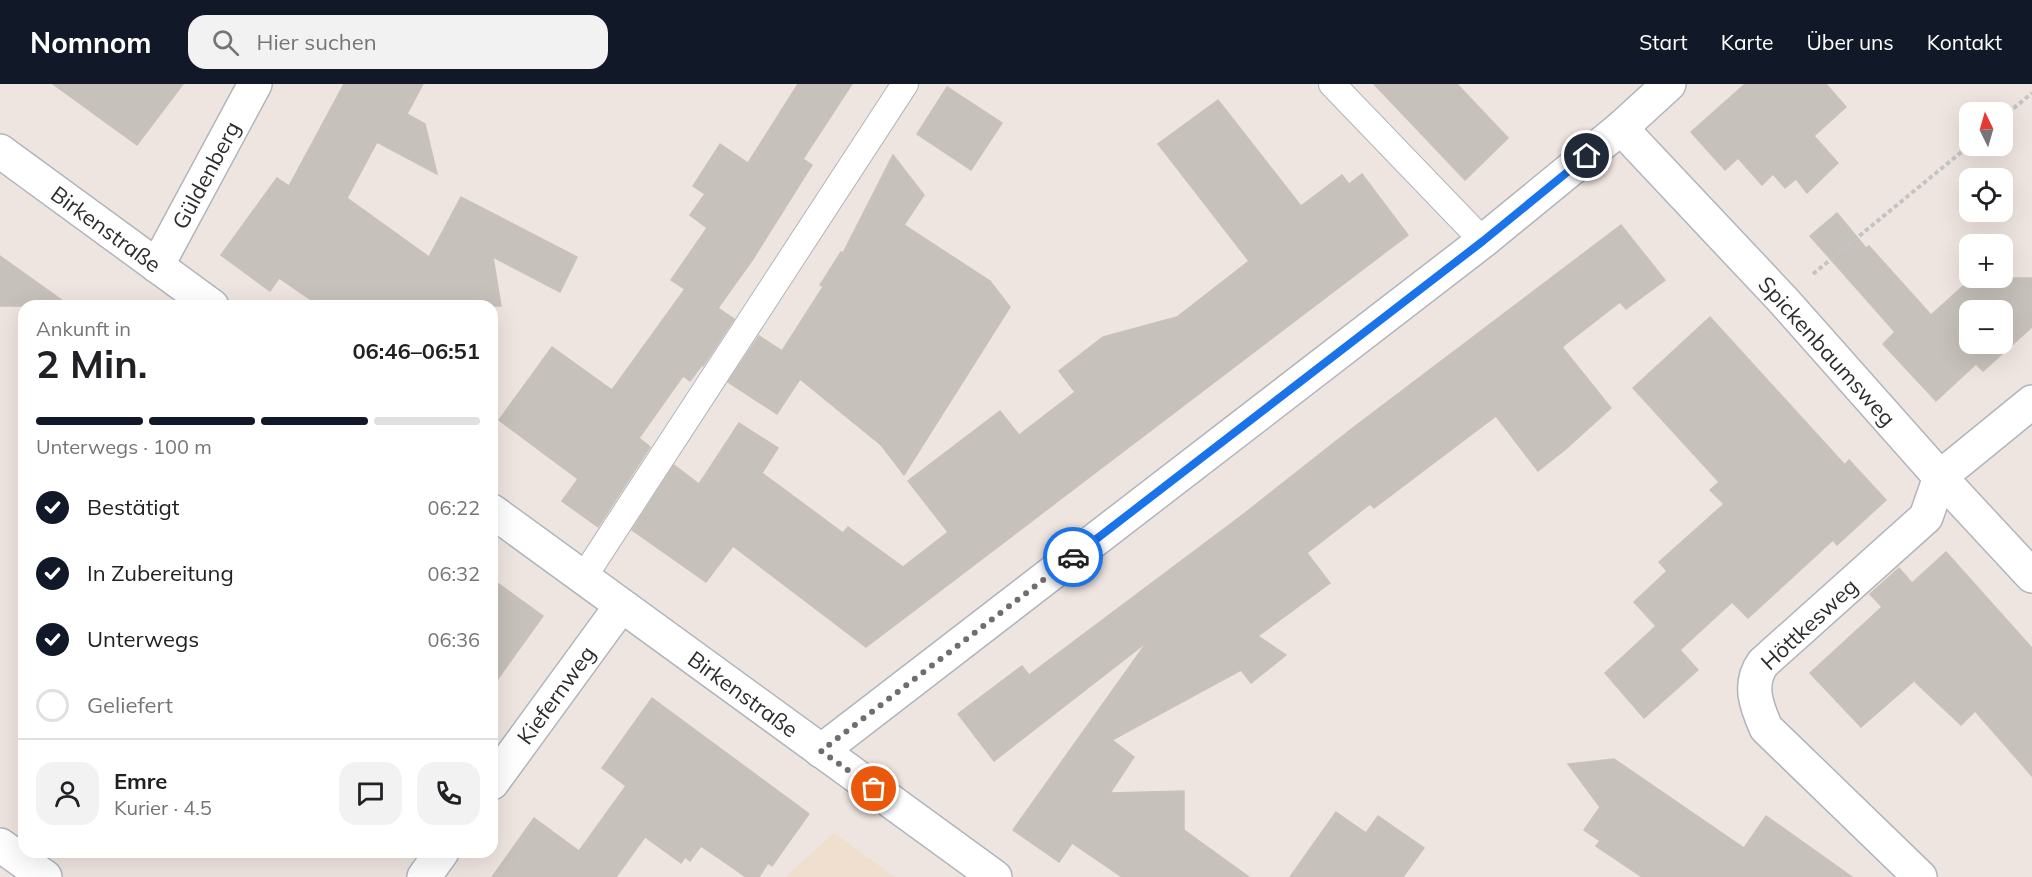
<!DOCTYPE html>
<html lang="de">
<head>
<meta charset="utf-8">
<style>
	:root { --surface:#fff; --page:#f2f2f2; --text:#202124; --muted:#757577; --line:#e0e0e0; --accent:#111827 }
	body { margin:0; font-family:Mulish,sans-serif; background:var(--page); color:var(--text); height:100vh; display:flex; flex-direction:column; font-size:22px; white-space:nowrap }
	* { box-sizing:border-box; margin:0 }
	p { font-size:20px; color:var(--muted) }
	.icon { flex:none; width:33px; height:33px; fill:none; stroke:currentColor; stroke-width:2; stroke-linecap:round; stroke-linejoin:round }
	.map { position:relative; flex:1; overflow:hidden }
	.panel { position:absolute; left:18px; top:216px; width:480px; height:558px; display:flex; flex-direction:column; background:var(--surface); border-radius:18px; box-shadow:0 6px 24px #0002 }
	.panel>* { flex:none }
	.needle { width:39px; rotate:355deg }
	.buttons { position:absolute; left:1959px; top:18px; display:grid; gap:12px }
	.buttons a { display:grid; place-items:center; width:54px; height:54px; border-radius:12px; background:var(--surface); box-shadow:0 6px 24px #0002; font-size:30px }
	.pin { position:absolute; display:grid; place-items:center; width:51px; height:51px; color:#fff; margin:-26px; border:3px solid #fff; border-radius:50%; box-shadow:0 2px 6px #0007 }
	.courier { position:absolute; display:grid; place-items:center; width:60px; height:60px; margin:-30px; border:4px solid #1a73e8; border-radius:50%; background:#fff; color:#222; box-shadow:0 2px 8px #0007 }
	.summary em { font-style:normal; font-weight:700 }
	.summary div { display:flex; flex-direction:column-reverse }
	.summary { display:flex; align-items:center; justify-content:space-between; height:102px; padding:0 18px }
	h1 { font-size:39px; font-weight:700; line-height:45px }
	.bar { display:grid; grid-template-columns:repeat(4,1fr); gap:9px 6px; align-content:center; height:72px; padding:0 18px }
	.bar i { height:8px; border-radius:4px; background:var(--line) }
	.bar .current { background:var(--accent) }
	.bar p { grid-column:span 4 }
	.line { display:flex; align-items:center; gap:15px; padding:0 18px; border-top:2px solid var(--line) }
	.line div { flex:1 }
	.round { display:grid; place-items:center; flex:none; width:63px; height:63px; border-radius:18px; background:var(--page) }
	ol { padding:0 18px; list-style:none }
	li { display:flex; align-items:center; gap:18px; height:66px }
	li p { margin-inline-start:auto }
	li .icon { padding:6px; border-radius:50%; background:var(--accent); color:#fff; stroke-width:4 }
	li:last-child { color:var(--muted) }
	li i { width:33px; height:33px; border:3px solid var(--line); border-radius:50% }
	header { display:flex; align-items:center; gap:36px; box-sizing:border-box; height:84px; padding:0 30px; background:var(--accent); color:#fff }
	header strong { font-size:28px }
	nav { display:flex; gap:33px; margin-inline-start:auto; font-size:21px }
	.search { width:420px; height:54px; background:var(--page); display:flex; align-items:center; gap:15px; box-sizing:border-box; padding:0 21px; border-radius:18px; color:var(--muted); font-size:22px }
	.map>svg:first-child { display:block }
</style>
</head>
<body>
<header>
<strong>Nomnom</strong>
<div class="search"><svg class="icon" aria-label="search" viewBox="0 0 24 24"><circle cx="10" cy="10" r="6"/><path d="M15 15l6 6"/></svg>Hier suchen</div>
<nav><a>Start</a><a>Karte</a><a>Über uns</a><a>Kontakt</a></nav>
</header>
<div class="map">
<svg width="2032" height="793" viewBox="0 0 2032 793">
	<rect width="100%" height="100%" fill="#efe5e0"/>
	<!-- education -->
	<polygon fill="#f0dfcf" points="834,749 895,793 785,793"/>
	<!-- building -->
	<g fill="#c7c1bb" stroke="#cac1b9" stroke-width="1.5" fill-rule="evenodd">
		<polygon points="53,0 183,0 137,61"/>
		<polygon points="344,0 423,0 407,30 425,40 437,90 377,58 347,114 429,173 461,113 577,173 560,208 493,173 501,222 320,222 279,194 270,207 221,171 277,94 289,102"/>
		<polygon points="798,0 852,0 803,75 812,81 753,175 718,224 734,235 703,282 702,281 690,297 683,292 639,354 650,363 598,443 562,417 578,395 499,336 552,263 612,306 685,205 671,196 707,144 690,131 705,110 693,102 720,60 748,79"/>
		<polygon points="1374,0 1457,0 1508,54 1465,96"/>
		<polygon points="1745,0 1826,0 1846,23 1814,52 1838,79 1807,109 1796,95 1785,104 1773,90 1762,101 1738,74 1725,86 1691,48"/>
		<polygon points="947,3 1002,39 971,86 917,50"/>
		<polygon points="1218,16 1301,122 1342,91 1349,100 1362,90 1408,151 866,563 733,462 706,498 632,446 674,381 699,400 739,339 778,364 762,389 843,449 848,443 903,483 948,448 908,397 1000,327 1019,351 1075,308 1059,287 1103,253 1177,233 1249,177 1158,60"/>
		<polygon points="893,71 924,111 904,141 990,197 1010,223 904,391 881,361 800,295 777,330 728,298 759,252 782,267 823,203 820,201 841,168 843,169"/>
		<path d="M 1837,129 L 1866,164 L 1869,162 L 1931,231 L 1972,194 L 2032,194 L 2032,243 L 1983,287 L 1976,280 L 1936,317 L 1883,260 L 1895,248 L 1810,152 ZM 1970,226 L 2002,226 L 2002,260 L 1970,260 Z"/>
		<polygon points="1621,141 1665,196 1626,225 1620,218 1562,263 1611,324 1567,364 1538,387 1496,332 1374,424 1370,420 1307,469 1330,499 1258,552 1286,571 1251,599 1241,586 1112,656 1134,673 1110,709 1184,707 1184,746 1249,793 1122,793 1072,759 1059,778 1013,746 1147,558 994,677 958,630 1022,582 1029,591 1245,429 1354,343"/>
		<polygon points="0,172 70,222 0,222"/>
		<polygon points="1710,233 1845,381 1849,376 1886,416 1837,461 1833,456 1748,534 1732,518 1680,566 1698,586 1644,634 1605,589 1656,542 1634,518 1667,487 1659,478 1724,420 1710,406 1719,398 1633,304"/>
		<polygon points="1946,468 2032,564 2032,692 1975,627 1961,641 1914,597 1861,643 1810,589 1882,523 1870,510 1899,484 1912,499"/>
		<polygon points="492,495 543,532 492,603"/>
		<polygon points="652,614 809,730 772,782 768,779 759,793 746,793 701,762 690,777 685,773 681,779 645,753 616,793 492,793 534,734 579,767 626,702 602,684"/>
		<polygon points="1614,675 1744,764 1766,732 1852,793 1642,793 1596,762 1600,757 1584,746 1600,723 1568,680"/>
		<polygon points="1336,728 1366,749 1378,732 1424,764 1403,793 1290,793"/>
	</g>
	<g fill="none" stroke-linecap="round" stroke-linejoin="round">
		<!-- service casing -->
		<g stroke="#b0b5bd" stroke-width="28">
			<g id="service">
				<polyline points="1332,0 1483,157"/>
				<polyline points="583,494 905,0"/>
			</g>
		</g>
		<!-- minor casing -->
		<g stroke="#b0b5bd" stroke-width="36">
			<g id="minor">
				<polyline points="1621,44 1782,215 1940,393 2032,492"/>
				<polyline points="0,67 212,222"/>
				<polyline points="157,182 255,0"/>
				<polyline points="492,427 995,793"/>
				<polyline points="821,667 1483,157 1621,44 1669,0"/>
				<polyline points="492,699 621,522"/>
				<polyline points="0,761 45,793"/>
				<polyline points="424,793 442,768"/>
				<path d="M 1920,793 L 1766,644 C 1756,621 1748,600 1763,579 L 1926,433 L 1940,393 L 2032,318"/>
			</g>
		</g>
		<!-- path -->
		<g stroke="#c4c4c4" stroke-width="4" stroke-dasharray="4.5 3" stroke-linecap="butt">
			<polyline points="2002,34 2032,9"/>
			<polyline points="1813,190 1970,61"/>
		</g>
		<!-- service -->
		<use href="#service" stroke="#fff" stroke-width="26"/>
		<!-- minor -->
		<use href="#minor" stroke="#fff" stroke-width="33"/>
	</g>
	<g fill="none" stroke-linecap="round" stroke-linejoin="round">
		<!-- done -->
		<polyline stroke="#716d6c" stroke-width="6" stroke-dasharray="0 10.8" points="874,705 821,667 1073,473"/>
		<!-- route -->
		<polyline stroke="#1a73e8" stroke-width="8" points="1073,473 1483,157 1587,72"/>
	</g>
	<g text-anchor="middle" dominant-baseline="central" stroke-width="4.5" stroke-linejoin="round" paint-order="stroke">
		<!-- street labels -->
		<g font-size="22" fill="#2d2d2d" stroke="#fff">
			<text transform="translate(206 91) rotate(-62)">Güldenberg</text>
			<text transform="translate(106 145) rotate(36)">Birkenstraße</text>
			<text transform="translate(1827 267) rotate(48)">Spickenbaumsweg</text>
			<text transform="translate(1809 540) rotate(-43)">Höttkesweg</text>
			<text transform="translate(743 610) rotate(36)">Birkenstraße</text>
			<text transform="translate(556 611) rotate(-54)">Kiefernweg</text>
		</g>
	</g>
</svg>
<div class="buttons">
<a><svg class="needle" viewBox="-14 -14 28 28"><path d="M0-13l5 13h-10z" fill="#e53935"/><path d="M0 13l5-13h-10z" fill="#757577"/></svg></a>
<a><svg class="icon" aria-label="locate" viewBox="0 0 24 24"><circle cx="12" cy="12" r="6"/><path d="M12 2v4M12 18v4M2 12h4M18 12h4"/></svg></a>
<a>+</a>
<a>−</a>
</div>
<div class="pin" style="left:874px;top:705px;background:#ea580c"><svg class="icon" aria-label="bag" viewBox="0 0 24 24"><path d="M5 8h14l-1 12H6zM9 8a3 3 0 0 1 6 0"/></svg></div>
<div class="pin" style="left:1587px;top:72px;background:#1f2937"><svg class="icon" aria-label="home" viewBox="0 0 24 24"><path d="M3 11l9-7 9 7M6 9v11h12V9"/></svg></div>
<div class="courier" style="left:1073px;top:473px"><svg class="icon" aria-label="car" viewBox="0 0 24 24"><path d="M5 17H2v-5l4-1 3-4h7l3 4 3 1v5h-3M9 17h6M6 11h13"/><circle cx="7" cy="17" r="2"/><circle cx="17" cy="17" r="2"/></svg></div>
<section class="panel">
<div class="summary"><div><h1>2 Min.</h1><p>Ankunft in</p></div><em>06:46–06:51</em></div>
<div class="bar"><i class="current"></i><i class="current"></i><i class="current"></i><i></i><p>Unterwegs · 100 m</p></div>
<ol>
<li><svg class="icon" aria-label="check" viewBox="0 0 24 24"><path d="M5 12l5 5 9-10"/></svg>Bestätigt<p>06:22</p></li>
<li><svg class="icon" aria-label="check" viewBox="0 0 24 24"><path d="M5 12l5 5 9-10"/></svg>In Zubereitung<p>06:32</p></li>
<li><svg class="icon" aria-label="check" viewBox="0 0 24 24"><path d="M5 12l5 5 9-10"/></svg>Unterwegs<p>06:36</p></li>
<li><i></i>Geliefert</li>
</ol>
<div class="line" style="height:108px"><a class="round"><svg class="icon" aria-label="person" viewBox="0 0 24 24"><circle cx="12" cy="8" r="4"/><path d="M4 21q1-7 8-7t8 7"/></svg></a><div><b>Emre</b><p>Kurier · 4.5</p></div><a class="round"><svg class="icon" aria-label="chat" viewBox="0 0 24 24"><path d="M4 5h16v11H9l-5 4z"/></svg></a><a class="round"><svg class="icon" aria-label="phone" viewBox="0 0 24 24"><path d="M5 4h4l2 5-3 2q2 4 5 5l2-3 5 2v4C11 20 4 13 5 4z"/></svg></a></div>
</section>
</div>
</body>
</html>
